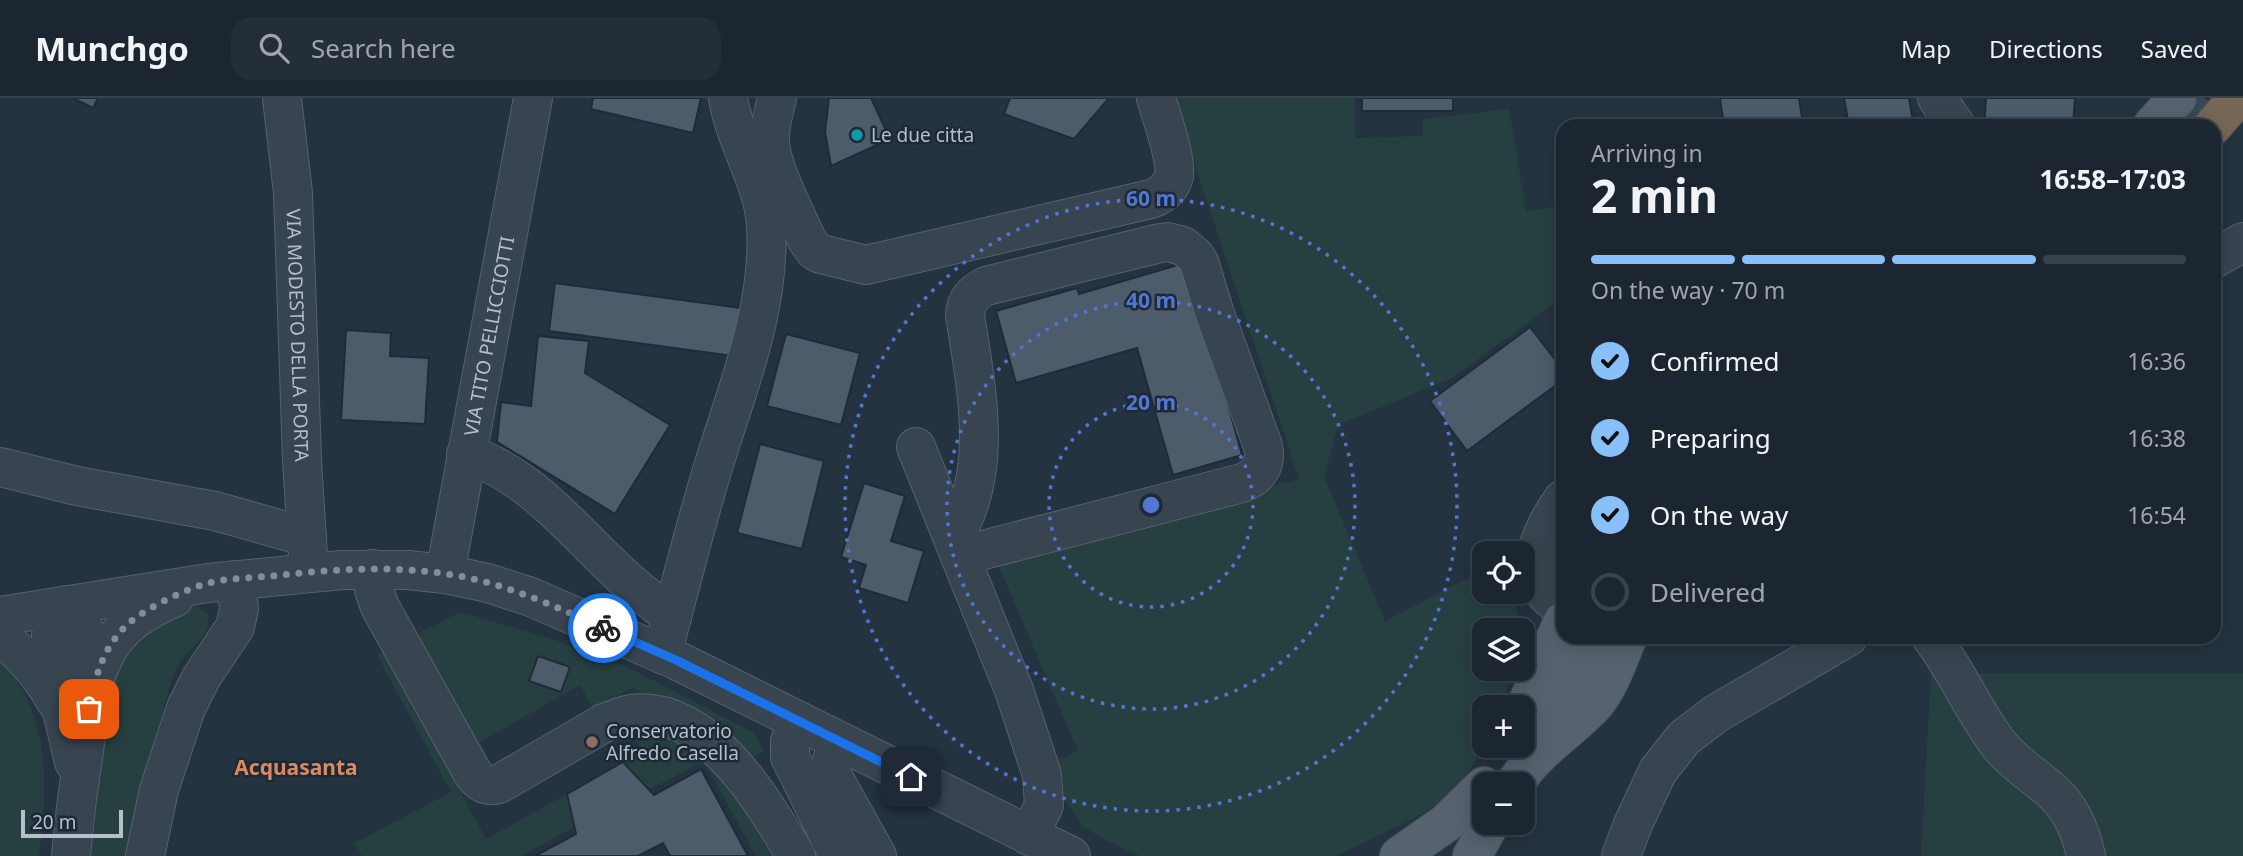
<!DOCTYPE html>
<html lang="en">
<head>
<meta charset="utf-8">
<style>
	:root { --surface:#1b2630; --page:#242e38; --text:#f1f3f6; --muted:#a0a5ab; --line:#39434c; --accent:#8ac0fa }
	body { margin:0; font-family:"Noto Sans",sans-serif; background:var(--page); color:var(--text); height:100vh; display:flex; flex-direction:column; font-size:26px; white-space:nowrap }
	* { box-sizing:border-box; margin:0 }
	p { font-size:23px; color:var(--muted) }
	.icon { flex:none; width:38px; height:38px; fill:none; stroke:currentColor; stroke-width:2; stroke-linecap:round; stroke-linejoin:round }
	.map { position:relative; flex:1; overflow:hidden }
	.sheet { position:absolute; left:1556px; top:21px; width:665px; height:525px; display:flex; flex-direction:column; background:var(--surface); border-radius:21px; box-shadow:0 4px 18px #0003,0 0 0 2px var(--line) }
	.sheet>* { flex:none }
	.fabs { position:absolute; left:1472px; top:443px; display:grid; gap:14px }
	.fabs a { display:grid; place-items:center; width:63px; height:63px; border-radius:14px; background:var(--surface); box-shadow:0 4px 18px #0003,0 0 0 2px var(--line); font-size:35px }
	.scale { position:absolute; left:21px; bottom:18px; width:102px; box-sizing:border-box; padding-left:7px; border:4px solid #b5bfca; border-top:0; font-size:19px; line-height:24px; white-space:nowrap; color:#b5bfca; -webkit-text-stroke:5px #1d2935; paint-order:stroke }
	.pin { position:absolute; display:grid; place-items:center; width:60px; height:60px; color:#fff; margin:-30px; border-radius:14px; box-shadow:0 4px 10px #0006 }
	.courier { position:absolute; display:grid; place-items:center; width:70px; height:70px; margin:-35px; border:5px solid #1a73e8; border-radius:50%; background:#fff; color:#222; box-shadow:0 2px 9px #0007 }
	.summary em { font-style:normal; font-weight:700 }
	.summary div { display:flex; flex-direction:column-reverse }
	.summary { display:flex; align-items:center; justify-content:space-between; height:119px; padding:0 35px }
	h1 { font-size:46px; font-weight:700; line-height:52px }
	.bar { display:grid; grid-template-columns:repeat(4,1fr); gap:10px 7px; align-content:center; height:84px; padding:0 35px }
	.bar i { height:9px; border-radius:5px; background:var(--line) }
	.bar .current { background:var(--accent) }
	.bar p { grid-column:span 4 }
	ol { padding:0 35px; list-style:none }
	li { display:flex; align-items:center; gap:21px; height:77px }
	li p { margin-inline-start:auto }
	li .icon { padding:7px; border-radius:50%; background:var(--accent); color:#111; stroke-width:4 }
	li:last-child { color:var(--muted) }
	li i { width:38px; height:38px; border:4px solid var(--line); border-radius:50% }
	header { display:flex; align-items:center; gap:42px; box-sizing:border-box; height:98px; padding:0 35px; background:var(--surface); border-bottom:2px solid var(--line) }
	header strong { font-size:33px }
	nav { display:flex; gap:38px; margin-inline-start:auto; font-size:24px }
	.search { width:490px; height:63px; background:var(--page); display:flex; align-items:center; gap:18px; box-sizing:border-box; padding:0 24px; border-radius:21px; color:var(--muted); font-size:26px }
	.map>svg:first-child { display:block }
</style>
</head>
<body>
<header>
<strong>Munchgo</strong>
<div class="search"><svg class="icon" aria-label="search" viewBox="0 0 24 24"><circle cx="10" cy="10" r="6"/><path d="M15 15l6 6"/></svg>Search here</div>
<nav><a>Map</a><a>Directions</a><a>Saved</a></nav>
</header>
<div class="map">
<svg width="2243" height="758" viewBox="0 0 2243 758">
	<rect width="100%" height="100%" fill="#243340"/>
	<!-- green -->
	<g fill="#264041" fill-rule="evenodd">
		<polygon points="1173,0 1355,0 1355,40 1423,38 1422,21 1509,11 1526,114 1563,107 1563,199 1452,280 1338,327 1324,379 1385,523 1484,472 1484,494 1511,494 1517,515 1518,532 1484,532 1484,570 1513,571 1501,609 1484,609 1484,647 1473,667 1455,691 1432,710 1413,721 1336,758 1140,758 1101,740 1082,727 1064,700 1055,663 1078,653 996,462 1299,381"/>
		<path d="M 194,508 L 199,509 L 207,515 C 215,538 187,550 177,569 C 169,585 166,603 161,620 C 147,666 136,711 129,758 L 91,758 L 105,621 C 107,606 110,591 116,578 C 128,551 165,516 194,508 Z"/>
		<path d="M 460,514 L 545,539 L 605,559 L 639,575 L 754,635 L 764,653 L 753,660 L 739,647 L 678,608 L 632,590 L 594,612 L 580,587 L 480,644 L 491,666 L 486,669 L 414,538 ZM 538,558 L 570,569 L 561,594 L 529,583 Z"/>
		<polygon points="384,553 486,741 567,696 574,729 521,758 362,758 355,745 451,694 377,557"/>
		<path d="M 0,562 C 51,615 48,690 39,758 L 0,758 Z"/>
		<polygon points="1931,575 2243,575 2243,758 1921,758"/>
		<path d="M 628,628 C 645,633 663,638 679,646 C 723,669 756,716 780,758 L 756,758 L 704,663 L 648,692 L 623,664 L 642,653 Z"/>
	</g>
	<!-- building -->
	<g fill="#4d5c6b" stroke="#1f2b37" stroke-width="2">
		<polygon points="73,0 98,0 93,10"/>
		<polygon points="593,0 701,0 693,35 591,11"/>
		<polygon points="829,0 871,0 890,41 831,68 825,34"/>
		<polygon points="1010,0 1109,0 1074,41 1004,16"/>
		<rect x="1362" y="0" width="91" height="13"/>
		<polygon points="1720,0 1799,0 1803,26 1724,28"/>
		<polygon points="1844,0 1909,0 1914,28 1849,28"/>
		<polygon points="1986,0 2075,0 2073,28 1984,28"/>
		<polygon points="1188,164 1242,357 1173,377 1137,250 1016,285 996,213 1077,190 1079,196"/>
		<polygon points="555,185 741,210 733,258 549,233"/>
		<polygon points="1530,229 1563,272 1563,282 1467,353 1430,303"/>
		<polygon points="346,232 391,235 390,258 429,260 425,326 341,322"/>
		<polygon points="786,236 860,255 841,327 767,308"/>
		<polygon points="538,238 589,243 585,275 670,327 615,416 497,344 501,304 531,308"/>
		<polygon points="760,346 824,363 802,451 737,435"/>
		<polygon points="864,385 905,398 891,443 924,453 908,505 859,490 866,467 841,459"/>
		<polygon points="538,558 570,569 561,594 529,583"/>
		<polygon points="623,664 654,697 701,671 748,758 670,758 663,745 638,758 535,758 576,736 567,696"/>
	</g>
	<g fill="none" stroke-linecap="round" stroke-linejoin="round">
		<!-- major-tunnel -->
		<polyline stroke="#3a4855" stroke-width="38" stroke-dasharray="38 19" stroke-linecap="butt" points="2191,28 2203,0"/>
		<!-- minor casing -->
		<g stroke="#56626d" stroke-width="40">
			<g id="minor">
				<path id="s1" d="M 282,0 L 293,95 L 302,362 L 309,474"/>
				<path d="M 777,0 C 774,14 769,29 770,44 C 771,69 796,117 807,142 L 815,153 L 821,156 L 866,167 L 1151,101 C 1162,97 1171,90 1174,78 C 1177,62 1161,17 1156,0"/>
				<polyline points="1937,0 1956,28"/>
				<polyline points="2214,161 2243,144"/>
				<polyline points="916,349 1014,592 1042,677 1044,707 1029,738"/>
				<path d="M 466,356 C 528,375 572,431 618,474 C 634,490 654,504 672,519"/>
				<polyline points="0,369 77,388 215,413 307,439"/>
				<path d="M 1563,401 C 1540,434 1515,484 1563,509"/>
				<path d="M 953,440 C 995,374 976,289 965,217 C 966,202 973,195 986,188 L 1160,145 L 1168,144 L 1183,148 L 1195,158 L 1199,164 L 1215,216 L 1263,348 C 1267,367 1259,378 1242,385 L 960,458"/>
				<path d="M 373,471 L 374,492 L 380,509 L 472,674 C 479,685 487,689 499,686 L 604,625 C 616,621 627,615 640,615 C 712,615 764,704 796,758"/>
				<path id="s2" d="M 445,476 L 533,0"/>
				<path d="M 67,507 C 107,533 84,652 78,694 C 75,715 73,737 71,758"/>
				<polyline points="67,507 56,520 51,537 60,604 74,664"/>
				<polyline points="0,518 208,485 342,472 408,472 445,476 488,485 531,499 676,562 1071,758"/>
				<path d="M 0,539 C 25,556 42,579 57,605"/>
				<path d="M 1931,539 C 1958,574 1974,615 2001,649 C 2017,668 2037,679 2055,696 C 2072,712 2081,735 2086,758"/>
				<path d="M 662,556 C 679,493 695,428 714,366 C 738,289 771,209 766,127 C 763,83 735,44 728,0"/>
				<path d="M 93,588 C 105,542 130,518 174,500"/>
				<polyline points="799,623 790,643 790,659 839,758"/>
				<path d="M 841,644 C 833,656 829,665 833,679 L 877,758"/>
				<polyline points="145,758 159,692 186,610 201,580 235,529 239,511 236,482"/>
				<polyline points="1621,758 1633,726 1658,673 1684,640 1717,615 1848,539"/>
			</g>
		</g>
		<!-- major casing -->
		<g stroke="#45505b" stroke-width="40">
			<g id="major">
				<polyline points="2152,28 2177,0"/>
				<polyline points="1522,617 1563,523"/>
				<polyline points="1535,650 1591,539"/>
				<path d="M 1515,686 C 1535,653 1567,635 1593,608 C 1610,589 1618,562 1628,539"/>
				<polyline points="1399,758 1446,725 1484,688"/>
				<polyline points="1472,758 1491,724"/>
			</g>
		</g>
		<!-- highway casing -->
		<g stroke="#434f5a" stroke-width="40">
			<polyline id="highway" points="2213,28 2237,0"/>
		</g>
		<!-- minor -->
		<use href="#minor" stroke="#38444f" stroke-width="38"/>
		<!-- major -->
		<use href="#major" stroke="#56636f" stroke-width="38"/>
		<!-- highway -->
		<use href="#highway" stroke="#766655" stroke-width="38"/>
	</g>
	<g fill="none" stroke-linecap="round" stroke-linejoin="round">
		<!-- done -->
		<path stroke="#828e9a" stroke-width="7" stroke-dasharray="0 12.6" d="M 89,611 C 95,579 103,549 128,526 C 144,511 187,490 209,485 C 228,480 251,480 272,478 C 344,470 418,465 489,485 C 528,496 566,513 603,530"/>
		<!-- route -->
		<polyline stroke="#1a73e8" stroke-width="9" points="603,530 676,562 911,679"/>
	</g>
	<!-- distance rings -->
	<g fill="none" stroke="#5276d3" stroke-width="3.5" stroke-dasharray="3.5 7">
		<circle cx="1151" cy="407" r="102"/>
		<circle cx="1151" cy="407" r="204"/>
		<circle cx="1151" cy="407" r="306"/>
	</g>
	<!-- markers -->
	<circle fill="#0f9aa8" stroke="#1d2935" stroke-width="2.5" cx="857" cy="37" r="7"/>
	<circle fill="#8d6e63" stroke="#1d2935" stroke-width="2.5" cx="592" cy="644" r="7"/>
	<g text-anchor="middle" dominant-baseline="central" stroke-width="5" stroke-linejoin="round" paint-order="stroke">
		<!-- poi labels -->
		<g font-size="19" fill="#b5bfca" stroke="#1d2935" text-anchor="start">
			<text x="871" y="37">Le due citta</text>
			<text x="606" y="633">Conservatorio<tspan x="606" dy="22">Alfredo Casella</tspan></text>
		</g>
		<!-- street labels -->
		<g font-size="19" fill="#b5bfca" stroke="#1d2935">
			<text stroke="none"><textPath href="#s1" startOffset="238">VIA MODESTO DELLA PORTA</textPath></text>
			<text stroke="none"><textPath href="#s2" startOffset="242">VIA TITO PELLICCIOTTI</textPath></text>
		</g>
		<!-- neighbourhood labels -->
		<g font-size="21" font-weight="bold" fill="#d78a63" stroke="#1d2935">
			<text x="296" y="669">Acquasanta</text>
		</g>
	</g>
	<circle cx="1151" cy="407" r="10" fill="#5276d3" stroke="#1d2935" stroke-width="3.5"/>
	<g font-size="21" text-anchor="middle" font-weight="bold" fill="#5276d3" stroke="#1d2935" stroke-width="5" stroke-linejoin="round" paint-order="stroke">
		<text x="1151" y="108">60 m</text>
		<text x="1151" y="210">40 m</text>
		<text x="1151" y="312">20 m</text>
	</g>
</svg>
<div class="fabs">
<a><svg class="icon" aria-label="locate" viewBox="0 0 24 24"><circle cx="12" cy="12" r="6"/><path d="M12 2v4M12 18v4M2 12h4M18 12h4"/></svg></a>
<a><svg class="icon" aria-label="layers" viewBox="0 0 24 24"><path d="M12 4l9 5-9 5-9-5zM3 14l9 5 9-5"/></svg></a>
<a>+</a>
<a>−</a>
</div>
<div class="scale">20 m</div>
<div class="pin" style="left:89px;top:611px;background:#ea580c"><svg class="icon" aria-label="bag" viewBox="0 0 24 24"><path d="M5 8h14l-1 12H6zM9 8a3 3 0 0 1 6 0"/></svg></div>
<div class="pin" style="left:911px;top:679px;background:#1f2937"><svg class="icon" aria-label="home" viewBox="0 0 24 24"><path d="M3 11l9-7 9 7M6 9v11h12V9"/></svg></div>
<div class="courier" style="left:603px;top:530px"><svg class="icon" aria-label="bike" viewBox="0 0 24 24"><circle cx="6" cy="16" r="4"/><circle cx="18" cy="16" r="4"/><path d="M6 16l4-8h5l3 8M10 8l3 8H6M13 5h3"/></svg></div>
<section class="sheet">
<div class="summary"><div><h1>2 min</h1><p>Arriving in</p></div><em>16:58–17:03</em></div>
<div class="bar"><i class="current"></i><i class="current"></i><i class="current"></i><i></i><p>On the way · 70 m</p></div>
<ol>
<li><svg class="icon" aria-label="check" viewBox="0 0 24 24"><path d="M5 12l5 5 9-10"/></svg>Confirmed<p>16:36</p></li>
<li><svg class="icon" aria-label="check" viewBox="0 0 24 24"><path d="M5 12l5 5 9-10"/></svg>Preparing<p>16:38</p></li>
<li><svg class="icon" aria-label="check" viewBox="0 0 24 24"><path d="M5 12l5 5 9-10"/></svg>On the way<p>16:54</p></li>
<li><i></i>Delivered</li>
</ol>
</section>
</div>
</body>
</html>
